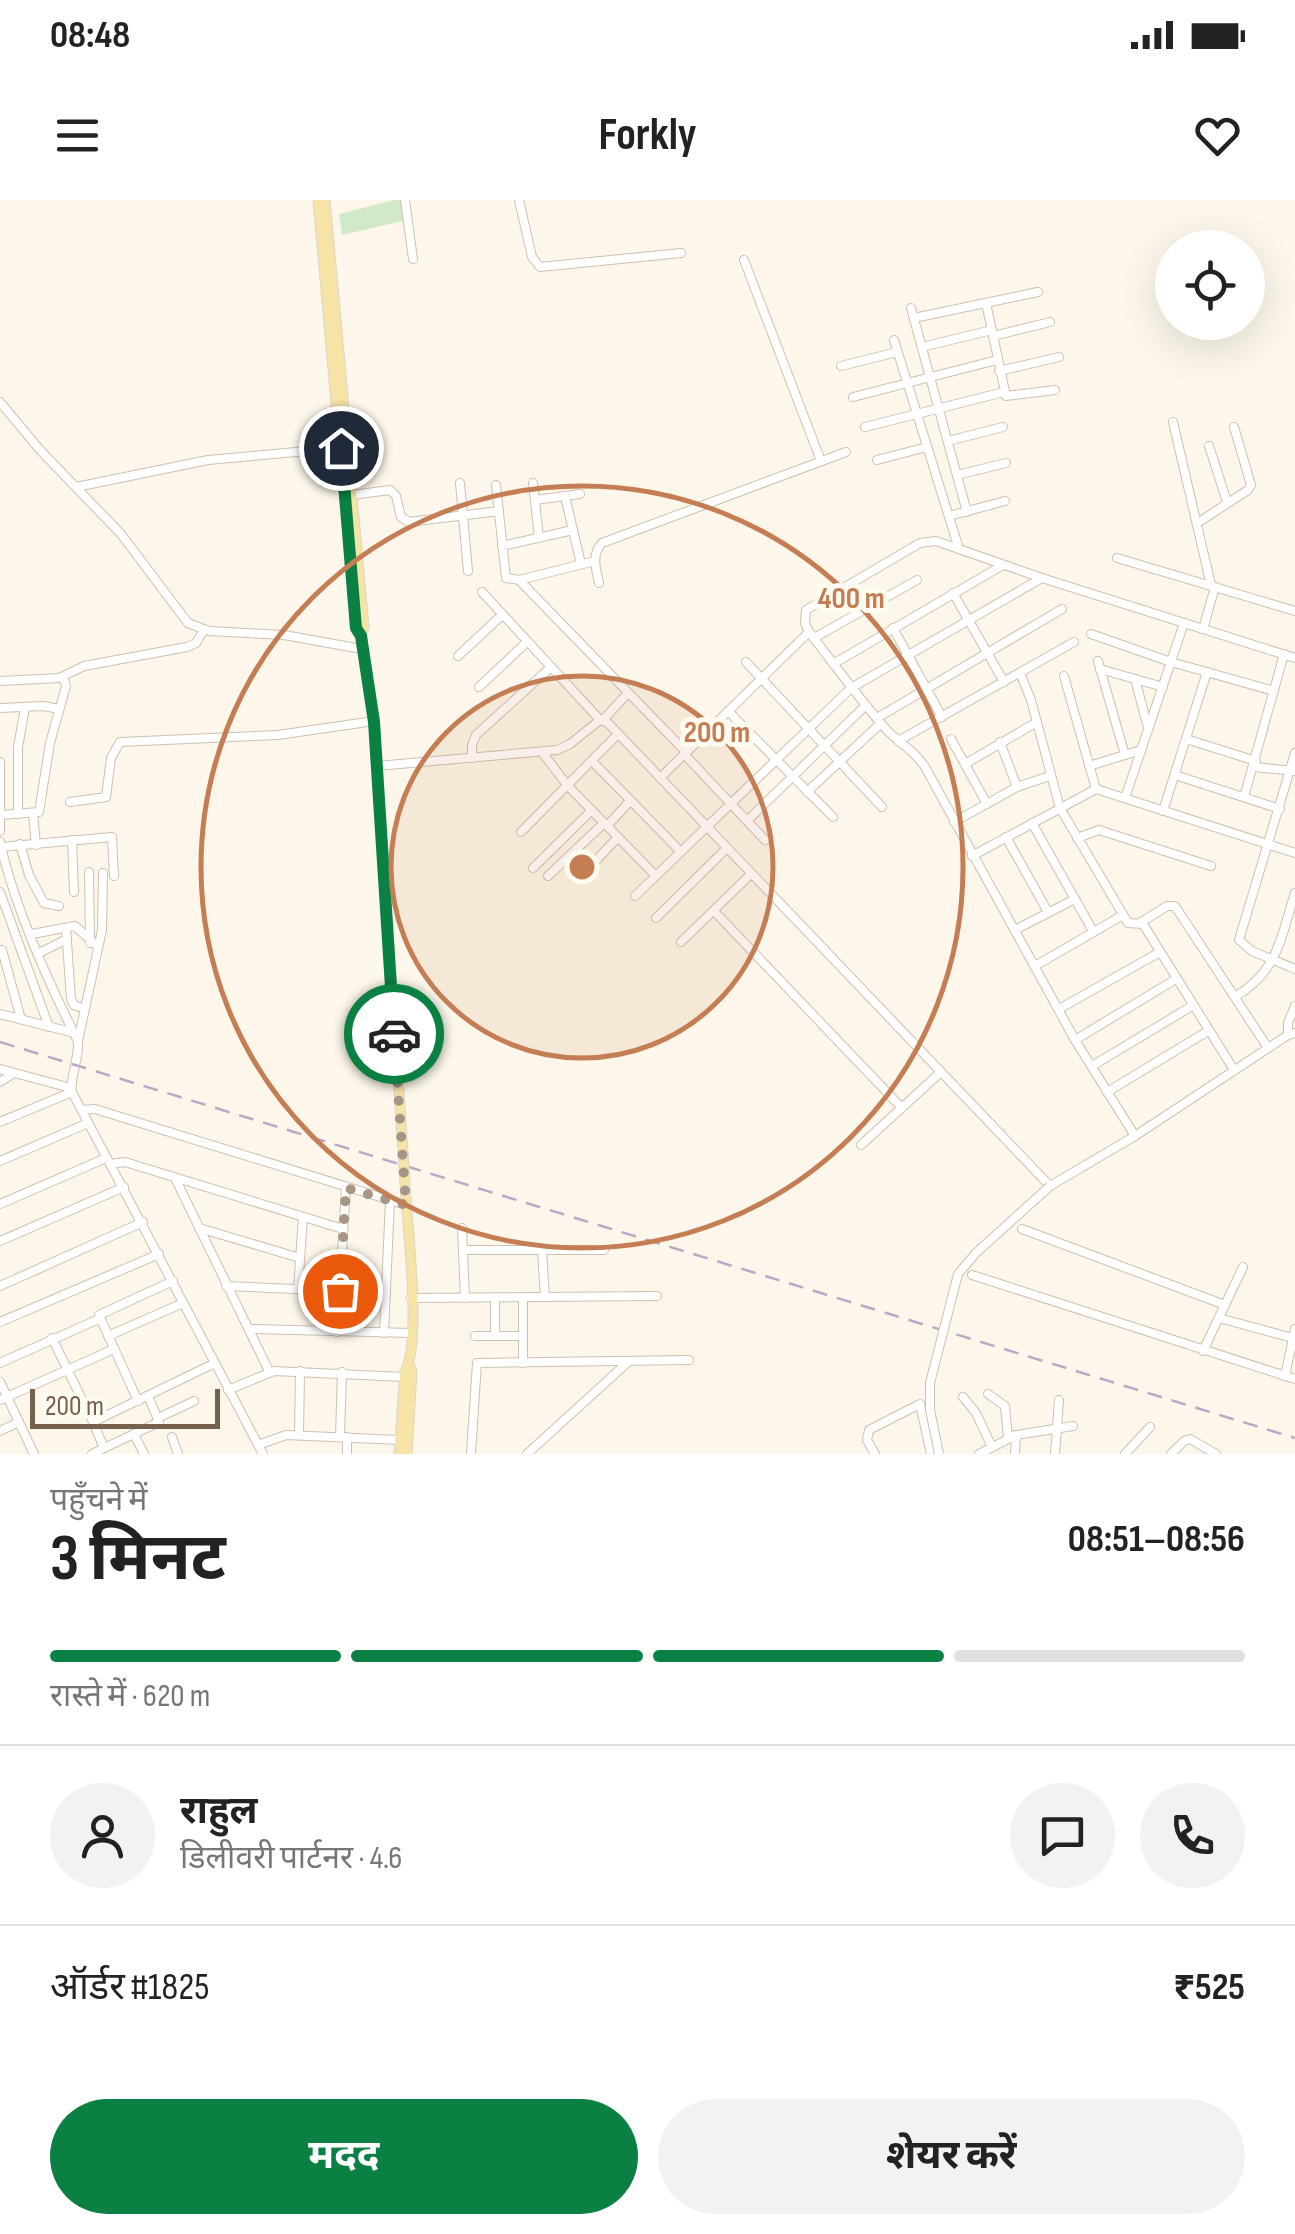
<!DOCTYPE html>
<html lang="hi">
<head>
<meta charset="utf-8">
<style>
	:root { --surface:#fff; --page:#f2f2f2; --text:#222; --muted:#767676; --line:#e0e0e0; --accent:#0b8043 }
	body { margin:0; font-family:"Sofia Sans Condensed","Noto Sans Devanagari",sans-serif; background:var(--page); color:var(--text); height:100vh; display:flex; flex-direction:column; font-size:38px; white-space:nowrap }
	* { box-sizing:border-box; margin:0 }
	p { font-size:32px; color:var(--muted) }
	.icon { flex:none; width:55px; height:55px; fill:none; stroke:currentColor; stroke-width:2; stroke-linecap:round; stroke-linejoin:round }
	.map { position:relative; height:1254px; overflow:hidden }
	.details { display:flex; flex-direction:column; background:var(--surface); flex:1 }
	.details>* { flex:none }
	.tools { position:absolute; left:1155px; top:30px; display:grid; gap:20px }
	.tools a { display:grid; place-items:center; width:110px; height:110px; border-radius:50%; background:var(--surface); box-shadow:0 10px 40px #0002; font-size:50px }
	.scale { position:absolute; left:30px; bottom:25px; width:190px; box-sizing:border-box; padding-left:10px; border:5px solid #76614e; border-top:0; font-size:28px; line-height:35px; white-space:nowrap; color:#76614e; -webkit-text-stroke:8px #fefbf0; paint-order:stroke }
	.pin { position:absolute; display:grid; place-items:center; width:85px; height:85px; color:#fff; margin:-42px; border:5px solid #fff; border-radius:50%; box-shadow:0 2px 10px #0007 }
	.courier { position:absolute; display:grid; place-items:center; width:100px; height:100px; margin:-50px; border:8px solid #0b8043; border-radius:50%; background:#fff; color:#222; box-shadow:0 2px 12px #0007 }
	.headline em { font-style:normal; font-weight:700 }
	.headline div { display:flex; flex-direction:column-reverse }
	.headline { display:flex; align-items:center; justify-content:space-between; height:170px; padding:0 50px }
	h1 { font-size:65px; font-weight:700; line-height:75px }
	.bar { display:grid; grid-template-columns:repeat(4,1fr); gap:15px 10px; align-content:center; height:120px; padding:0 50px }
	.bar i { height:12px; border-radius:8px; background:var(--line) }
	.bar .on { background:var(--accent) }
	.bar p { grid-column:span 4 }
	.line { display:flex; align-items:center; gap:25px; padding:0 50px; border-top:2px solid var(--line) }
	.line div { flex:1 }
	.round { display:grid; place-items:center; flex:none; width:105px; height:105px; border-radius:52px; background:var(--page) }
	.cta { display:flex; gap:20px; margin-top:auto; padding:20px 50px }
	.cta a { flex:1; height:115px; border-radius:60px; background:var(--accent); color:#fff; font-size:40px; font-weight:700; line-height:115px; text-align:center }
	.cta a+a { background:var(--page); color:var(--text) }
	.status { display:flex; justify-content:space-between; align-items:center; height:70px; padding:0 50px; background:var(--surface); direction:ltr }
	.status svg { height:28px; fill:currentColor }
	header { display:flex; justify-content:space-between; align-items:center; height:130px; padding:0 50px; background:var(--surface); font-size:45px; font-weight:700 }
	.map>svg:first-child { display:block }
</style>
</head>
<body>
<div class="status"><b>08:48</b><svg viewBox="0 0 49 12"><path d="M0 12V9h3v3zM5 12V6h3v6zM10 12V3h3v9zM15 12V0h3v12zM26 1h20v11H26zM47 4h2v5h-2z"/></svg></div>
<header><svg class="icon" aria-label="menu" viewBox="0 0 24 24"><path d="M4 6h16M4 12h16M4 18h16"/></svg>Forkly<svg class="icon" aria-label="heart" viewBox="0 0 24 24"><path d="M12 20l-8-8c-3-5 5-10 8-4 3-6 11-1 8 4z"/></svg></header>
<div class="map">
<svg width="1295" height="1254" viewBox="0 0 1295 1254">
	<rect width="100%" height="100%" fill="#fcf7ea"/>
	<!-- green -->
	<polygon fill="#d1e9c8" points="394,0 405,0 407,20 342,35 339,14"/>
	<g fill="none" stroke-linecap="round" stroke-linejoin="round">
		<!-- minor casing -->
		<g stroke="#cec0b0" stroke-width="10">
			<g id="minor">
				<polyline points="405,0 413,59"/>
				<polyline points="519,0 532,57 540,67 681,53"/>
				<polyline points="744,60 821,261"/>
				<polyline points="986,103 1006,196 1055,190"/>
				<polyline points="911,108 967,312"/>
				<polyline points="914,118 1038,92"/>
				<polyline points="993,136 1050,122"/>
				<polyline points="894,140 959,349"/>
				<polyline points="922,147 992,130"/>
				<polyline points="841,166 897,152"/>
				<polyline points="999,171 1059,157"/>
				<polyline points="853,197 997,160"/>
				<polyline points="0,202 40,250 121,334 188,423 209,431 284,435 362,449"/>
				<polyline points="1173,222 1211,385"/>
				<polyline points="865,227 1004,192"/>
				<polyline points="948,241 1003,227"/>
				<polyline points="1209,246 1227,302"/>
				<polyline points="877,260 927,247"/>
				<polyline points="957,275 1006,263"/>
				<polyline points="460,283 468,371"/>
				<polyline points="533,283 539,338"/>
				<polyline points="496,285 506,378 519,380 595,361"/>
				<polyline points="76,287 208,260 341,248"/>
				<polyline points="352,295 390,290 396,296 401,317 409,322 499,311"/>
				<polyline points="565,296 581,364"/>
				<polyline points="535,300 580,294"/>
				<polyline points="949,316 1005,301"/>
				<polyline points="1199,322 1248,290 1251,285 1234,227"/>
				<polyline points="502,346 573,330"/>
				<polyline points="1117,358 1295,411"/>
				<polyline points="519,380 686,552"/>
				<path d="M 599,383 C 596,369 591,355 602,343 L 846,252"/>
				<polyline points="482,392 600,520"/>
				<polyline points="953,393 1004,482"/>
				<polyline points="893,428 942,517"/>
				<polyline points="1203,429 1215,387"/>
				<polyline points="1091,434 1171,462 1274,491"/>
				<polyline points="814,438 917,380"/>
				<polyline points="458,456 502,415"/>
				<polyline points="1098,461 1125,555"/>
				<polyline points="746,462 882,607"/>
				<polyline points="833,464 1003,365"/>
				<polyline points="1100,469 1163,487"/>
				<polyline points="1020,473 1031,500 1060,608 1128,723 1143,724 1234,870"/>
				<polyline points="1064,476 1096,589"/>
				<polyline points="1135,479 1148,528"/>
				<polyline points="0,481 59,478 84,466 187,447 196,443 204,430"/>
				<polyline points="479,487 527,442"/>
				<polyline points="0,508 44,506 59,509"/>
				<polyline points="728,511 833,617"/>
				<polyline points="877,518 1062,409"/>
				<polyline points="603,520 627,494"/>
				<polyline points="951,539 987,604"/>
				<polyline points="1186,539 1256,561"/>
				<polyline points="898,541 1074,442"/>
				<polyline points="1000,542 1017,587"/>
				<polyline points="542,552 567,585 656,676"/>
				<polyline points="1295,553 1239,740 1252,751 1295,769"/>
				<polyline points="684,554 765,640"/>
				<polyline points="472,558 472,545 476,535 551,467"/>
				<polyline points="592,561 681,652"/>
				<polyline points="0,562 0,631"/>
				<polyline points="965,564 1037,522"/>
				<polyline points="377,566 557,550 570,544 600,520 608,523 1050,986 1135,936 1288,835 1295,833"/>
				<polyline points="1089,566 1141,550"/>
				<polyline points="1254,567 1295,571"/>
				<polyline points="1175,575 1280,609"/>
				<polyline points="660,578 809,432"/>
				<polyline points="807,592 881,523"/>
				<polyline points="1244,597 1284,454"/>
				<polyline points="1125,598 1184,423"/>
				<polyline points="70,602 106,597 111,558 120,542 278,535 374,521"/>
				<polyline points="1163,611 1207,472"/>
				<polyline points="18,614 18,547 25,508"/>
				<polyline points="33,614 36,645"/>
				<polyline points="1,615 39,612 50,543 66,486 63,477"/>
				<polyline points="747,621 866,505"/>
				<polyline points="954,622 1017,587 1050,576"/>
				<polyline points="1032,623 1093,731"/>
				<polyline points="607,626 630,601"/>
				<polyline points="521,632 618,534"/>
				<polyline points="1006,637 1048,712"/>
				<polyline points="1077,638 1099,630 1211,666"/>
				<polyline points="72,640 74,692"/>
				<path d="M 0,642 C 14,705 48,782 77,839 C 82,850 69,878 72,892 C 136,1012 199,1133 263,1254"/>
				<polyline points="20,644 29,675 44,703 59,706"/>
				<polyline points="1,647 112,637 114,676"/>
				<polyline points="972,656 1096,589 1295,653"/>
				<polyline points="533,668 592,610"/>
				<polyline points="588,669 618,637"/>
				<polyline points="89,672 90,743"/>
				<polyline points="548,676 604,623"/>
				<polyline points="0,692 49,827"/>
				<polyline points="635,696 851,488 1042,378"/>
				<polyline points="714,711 902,908"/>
				<polyline points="656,718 727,648"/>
				<polyline points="1140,723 1167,706 1175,706 1268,848"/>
				<polyline points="66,728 71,799 74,805 85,809"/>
				<polyline points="1015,730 1075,699"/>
				<polyline points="32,734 75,726 98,747"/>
				<polyline points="681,742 751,674"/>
				<polyline points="2,750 21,819"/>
				<polyline points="39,753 67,739"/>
				<polyline points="1035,766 1123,715"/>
				<path d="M 1235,797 C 1279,770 1280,739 1295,693"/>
				<polyline points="1059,809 1160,752"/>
				<polyline points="0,814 71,832"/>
				<polyline points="1288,835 1288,823 1295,806"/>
				<polyline points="1075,840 1176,779"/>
				<polyline points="78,841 102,730 103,673"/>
				<polyline points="1092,866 1192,806"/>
				<polyline points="0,869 71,888"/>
				<polyline points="0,882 14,873"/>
				<polyline points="1107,892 1208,831"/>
				<polyline points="82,910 95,909 406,1005"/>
				<polyline points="0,922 72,892"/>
				<path d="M 1135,936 L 1075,840 L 925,567 C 914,549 898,543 885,528 C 858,497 834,464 809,432 L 805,423 L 806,410 L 920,343 L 936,341 L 1042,378 L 1295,458"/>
				<polyline points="861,945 941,872"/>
				<polyline points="0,961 88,923"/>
				<polyline points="110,964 125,962 343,1029"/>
				<polyline points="175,978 269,1171"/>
				<polyline points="0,1004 106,958"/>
				<polyline points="199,1028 300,1058"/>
				<polyline points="462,1028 465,1098"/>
				<polyline points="1022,1029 1225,1105"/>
				<polyline points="0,1041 124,987"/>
				<polyline points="463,1050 604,1050"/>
				<polyline points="542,1050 545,1097"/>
				<polyline points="972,1075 1295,1179"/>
				<polyline points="0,1086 143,1022"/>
				<polyline points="226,1086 339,1091"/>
				<polyline points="298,1089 303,1017"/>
				<polyline points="411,1098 657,1096"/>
				<polyline points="495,1098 495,1136"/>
				<polyline points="523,1098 523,1163"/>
				<polyline points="1219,1118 1293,1138"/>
				<polyline points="0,1122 159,1054"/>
				<polyline points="249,1129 412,1133"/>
				<polyline points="337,1132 346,988"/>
				<polyline points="384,1133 390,1001"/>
				<polyline points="108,1136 183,1103"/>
				<polyline points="475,1136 523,1136"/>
				<polyline points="52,1138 93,1222"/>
				<polyline points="1203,1151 1243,1067"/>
				<polyline points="0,1163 99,1119"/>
				<polyline points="1285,1176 1295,1129"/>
				<polyline points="0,1182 34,1254"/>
				<polyline points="228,1190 274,1171 405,1177"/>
				<polyline points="988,1194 1005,1206 1008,1238"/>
				<polyline points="963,1197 976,1213 991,1245"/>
				<polyline points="0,1200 114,1149"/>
				<polyline points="138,1201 99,1115 173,1081"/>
				<polyline points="158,1218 194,1201"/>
				<polyline points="0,1231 19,1222"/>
				<polyline points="134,1234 159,1222 148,1196"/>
				<polyline points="299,1235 300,1171"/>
				<polyline points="172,1237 178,1254"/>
				<polyline points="340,1237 342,1172"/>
				<polyline points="258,1245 286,1235 400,1240"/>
				<polyline points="104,1248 134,1234 144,1254"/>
				<polyline points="92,1254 104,1248 93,1222 213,1164"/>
				<polyline points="347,1254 347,1237"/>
				<polyline points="471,1254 477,1163 689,1160"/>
				<polyline points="527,1254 628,1162"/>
				<polyline points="875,1254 867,1240 869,1230 920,1204 931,1254"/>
				<polyline points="979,1254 1016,1235 1073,1226"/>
				<polyline points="1015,1254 1016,1235"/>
				<polyline points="1055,1254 1059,1200"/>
				<polyline points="1125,1254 1150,1227"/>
				<polyline points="1171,1254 1184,1241 1190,1239 1216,1254"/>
			</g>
		</g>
		<!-- major casing -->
		<g stroke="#dbd6d1" stroke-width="11">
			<g id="major">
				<polyline points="318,0 356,428 361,436 374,521 403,952"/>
				<polyline points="325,0 364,427 361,436"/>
				<path d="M 399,1254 L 405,1171 C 422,1143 407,1022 405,984"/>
				<polyline points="407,1254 412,1172 409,1165"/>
			</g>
		</g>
		<!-- minor -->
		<use href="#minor" stroke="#fff" stroke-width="8"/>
		<!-- major -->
		<use href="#major" stroke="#f6e3a6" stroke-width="9"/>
		<!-- rail -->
		<polyline stroke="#bca8c6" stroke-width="2.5" stroke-dasharray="15 10" stroke-linecap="butt" points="0,842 1295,1238"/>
		<!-- minor-bridge casing -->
		<g stroke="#cec0b0" stroke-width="10" stroke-linecap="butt">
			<polyline id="minor-bridge" points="939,1254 930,1210 930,1183 958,1074 976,1053 1050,986"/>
		</g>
		<!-- major-bridge casing -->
		<g stroke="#dbd6d1" stroke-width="11" stroke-linecap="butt">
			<polyline id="major-bridge" points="403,952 405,984"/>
		</g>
		<!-- minor-bridge -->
		<use href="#minor-bridge" stroke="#fff" stroke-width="8"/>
		<!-- major-bridge -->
		<use href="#major-bridge" stroke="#f6e3a6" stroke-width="9"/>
	</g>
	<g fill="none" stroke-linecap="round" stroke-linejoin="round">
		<!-- done -->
		<polyline stroke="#a59685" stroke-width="10" stroke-dasharray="0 18" points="340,1091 346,988 406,1005 394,834"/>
		<!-- route -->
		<polyline stroke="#0b8043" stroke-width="12" points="341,248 356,428 361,436 374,522 394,834"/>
	</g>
	<!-- distance rings -->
	<circle cx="582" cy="667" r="191" fill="#c57d54" fill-opacity=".12"/>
	<g fill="none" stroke="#c57d54" stroke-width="5">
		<circle cx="582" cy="667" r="191"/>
		<circle cx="582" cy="667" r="381"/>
	</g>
	<circle cx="582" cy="667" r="15" fill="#c57d54" stroke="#fefbf0" stroke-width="5"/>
	<g font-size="30" text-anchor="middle" font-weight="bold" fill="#c57d54" stroke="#fefbf0" stroke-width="10" stroke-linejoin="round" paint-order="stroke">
		<text x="851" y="408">400 m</text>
		<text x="717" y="542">200 m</text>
	</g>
</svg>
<div class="tools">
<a><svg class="icon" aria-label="locate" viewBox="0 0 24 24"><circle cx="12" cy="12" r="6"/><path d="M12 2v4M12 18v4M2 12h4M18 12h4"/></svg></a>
</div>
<div class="scale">200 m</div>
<div class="pin" style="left:340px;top:1091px;background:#ea580c"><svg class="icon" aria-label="bag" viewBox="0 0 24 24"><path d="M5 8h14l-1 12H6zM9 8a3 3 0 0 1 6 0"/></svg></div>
<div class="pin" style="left:341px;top:248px;background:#1f2937"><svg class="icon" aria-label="home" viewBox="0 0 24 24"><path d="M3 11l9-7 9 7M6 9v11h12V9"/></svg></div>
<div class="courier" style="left:394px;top:834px"><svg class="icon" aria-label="car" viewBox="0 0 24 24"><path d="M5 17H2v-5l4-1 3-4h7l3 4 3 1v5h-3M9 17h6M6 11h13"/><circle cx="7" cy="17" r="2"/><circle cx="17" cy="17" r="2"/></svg></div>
</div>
<section class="details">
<div class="headline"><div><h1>3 मिनट</h1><p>पहुँचने में</p></div><em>08:51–08:56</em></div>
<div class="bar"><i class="on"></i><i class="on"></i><i class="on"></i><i></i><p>रास्ते में · 620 m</p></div>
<div class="line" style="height:180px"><a class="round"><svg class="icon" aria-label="person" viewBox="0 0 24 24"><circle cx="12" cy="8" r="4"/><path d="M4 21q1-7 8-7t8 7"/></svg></a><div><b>राहुल</b><p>डिलीवरी पार्टनर · 4.6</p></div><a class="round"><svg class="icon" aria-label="chat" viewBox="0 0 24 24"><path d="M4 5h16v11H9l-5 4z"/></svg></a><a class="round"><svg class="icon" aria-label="phone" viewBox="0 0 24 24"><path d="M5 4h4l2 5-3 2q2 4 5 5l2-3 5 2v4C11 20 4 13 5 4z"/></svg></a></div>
<div class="line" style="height:130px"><div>ऑर्डर #1825</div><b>₹525</b></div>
<div class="cta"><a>मदद</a><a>शेयर करें</a></div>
</section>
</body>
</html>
